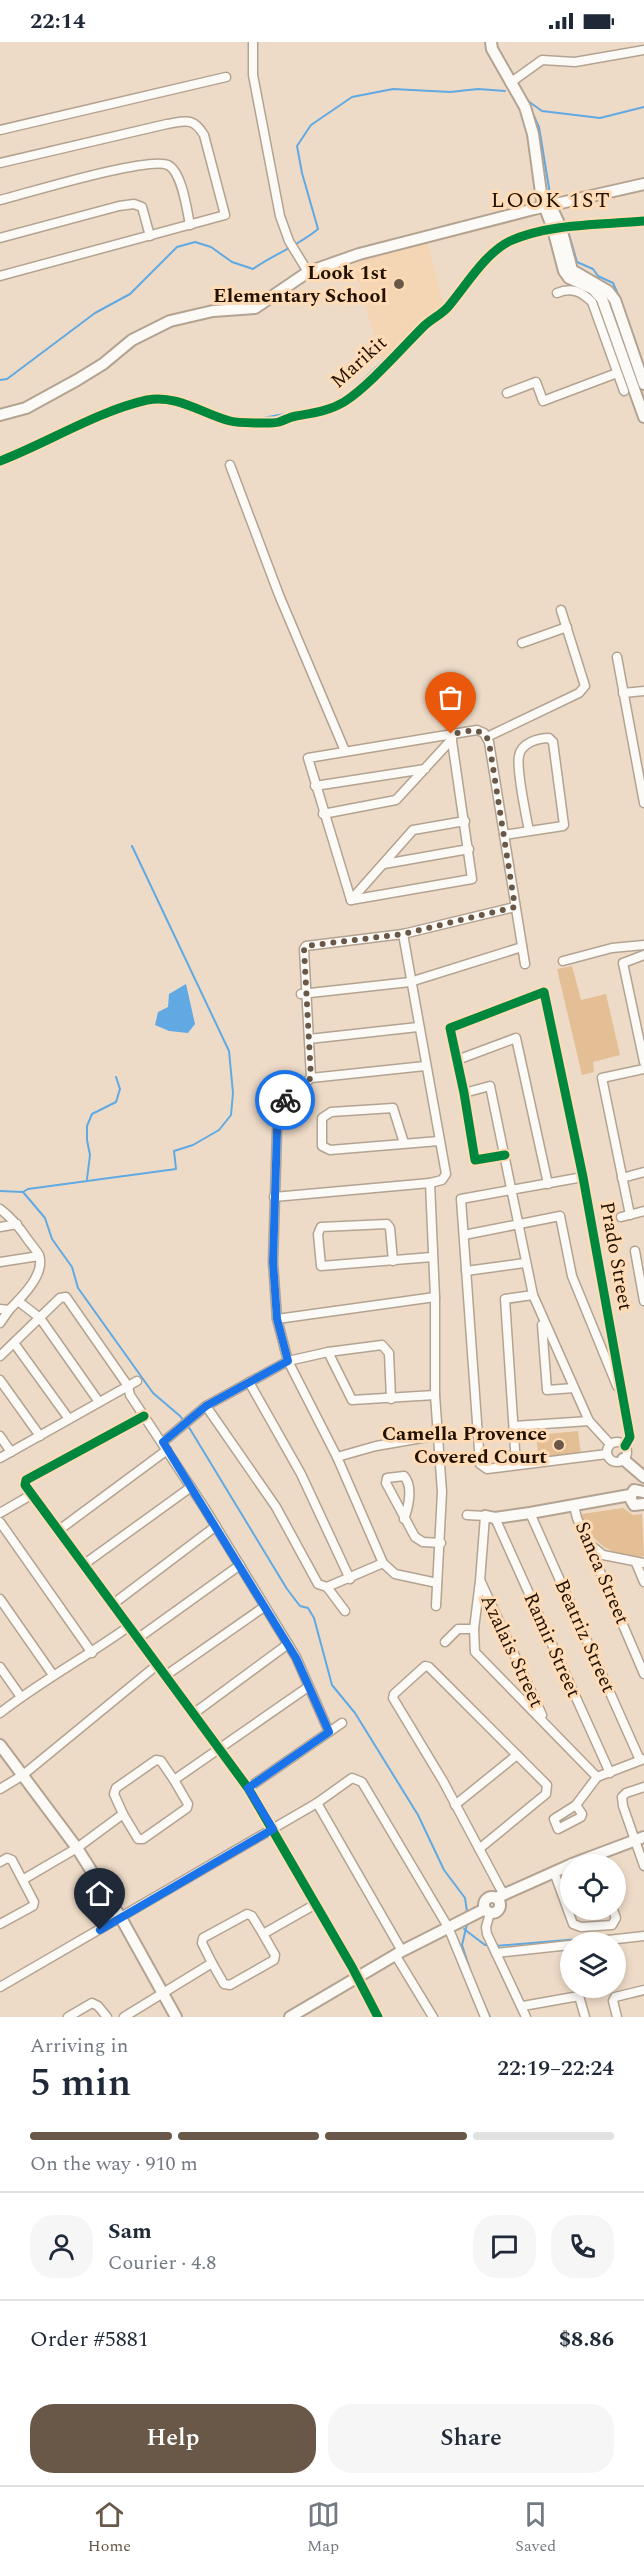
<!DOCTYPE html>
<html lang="en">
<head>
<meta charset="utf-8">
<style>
	:root { --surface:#fff; --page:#f6f6f7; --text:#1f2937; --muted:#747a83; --line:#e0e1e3; --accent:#695847 }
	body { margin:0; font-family:Spectral,serif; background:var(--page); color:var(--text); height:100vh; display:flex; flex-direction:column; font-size:22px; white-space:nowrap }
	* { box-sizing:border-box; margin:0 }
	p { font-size:20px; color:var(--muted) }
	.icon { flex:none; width:33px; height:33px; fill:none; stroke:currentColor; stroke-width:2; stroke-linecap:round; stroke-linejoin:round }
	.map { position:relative; height:1975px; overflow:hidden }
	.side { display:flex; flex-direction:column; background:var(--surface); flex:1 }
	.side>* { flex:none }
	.buttons { position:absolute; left:560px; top:1812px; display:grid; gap:12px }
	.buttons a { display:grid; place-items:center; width:66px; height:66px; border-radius:50%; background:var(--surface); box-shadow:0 3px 9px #0003; font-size:30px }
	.pin { position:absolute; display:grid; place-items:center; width:51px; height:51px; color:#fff; margin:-62px -26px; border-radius:50% 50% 50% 0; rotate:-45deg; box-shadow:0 0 6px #0007 }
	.pin .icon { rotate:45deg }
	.courier { position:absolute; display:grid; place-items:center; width:60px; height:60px; margin:-30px; border:4px solid #1a73e8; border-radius:50%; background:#fff; color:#222; box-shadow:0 2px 8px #0007 }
	.overview em { font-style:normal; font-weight:600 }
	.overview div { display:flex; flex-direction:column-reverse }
	.overview { display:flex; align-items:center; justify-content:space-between; height:102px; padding:0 30px }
	h1 { font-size:39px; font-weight:600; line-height:45px }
	.bar { display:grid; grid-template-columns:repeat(4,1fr); gap:9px 6px; align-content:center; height:72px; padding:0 30px }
	.bar i { height:8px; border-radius:4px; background:var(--line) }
	.bar .active { background:var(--accent) }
	.bar p { grid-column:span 4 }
	.line { display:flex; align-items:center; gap:15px; padding:0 30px; border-top:2px solid var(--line) }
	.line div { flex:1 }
	.round { display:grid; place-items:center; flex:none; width:63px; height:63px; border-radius:24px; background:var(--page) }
	.action { display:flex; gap:12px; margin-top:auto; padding:12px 30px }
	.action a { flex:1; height:69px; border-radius:24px; background:var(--accent); color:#fff; font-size:24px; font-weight:600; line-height:69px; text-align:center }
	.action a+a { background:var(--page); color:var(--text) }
	.status { display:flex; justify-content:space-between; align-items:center; height:42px; padding:0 30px; background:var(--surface); direction:ltr }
	.status svg { height:16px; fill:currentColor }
	.menu { display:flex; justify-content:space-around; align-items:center; height:84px; border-top:2px solid var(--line); background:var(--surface); font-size:16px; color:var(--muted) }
	.menu a { display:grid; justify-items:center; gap:3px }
	.menu .active { color:var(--accent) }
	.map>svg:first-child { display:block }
</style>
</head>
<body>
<div class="status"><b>22:14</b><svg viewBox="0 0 49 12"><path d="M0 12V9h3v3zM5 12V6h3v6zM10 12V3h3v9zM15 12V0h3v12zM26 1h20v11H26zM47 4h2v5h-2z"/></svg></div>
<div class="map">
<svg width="644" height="1975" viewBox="0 0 644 1975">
	<rect width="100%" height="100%" fill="#eedbc7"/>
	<!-- built -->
	<polygon fill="#f4d6b5" points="427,199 444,264 425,278 382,319 352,219"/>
	<!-- green -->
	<g fill="#e4be94">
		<polygon points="572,924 581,958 606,952 620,1013 593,1020 594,1030 582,1033 557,927"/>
		<polygon points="578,1389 581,1413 539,1418 536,1393"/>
		<path d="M 623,1466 L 633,1473 L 642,1472 L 644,1514 C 637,1516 632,1515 625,1513 C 602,1508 591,1496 582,1475 L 582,1472 Z"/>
	</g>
	<!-- water -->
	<polygon fill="#60a9e2" points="186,942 195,982 188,991 169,989 155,983 158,970 168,965 169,952"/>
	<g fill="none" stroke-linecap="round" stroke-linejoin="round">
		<!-- stream -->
		<g stroke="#60a9e2" stroke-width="2">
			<polyline points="528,59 542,69 600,76 644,65"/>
			<polyline points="531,68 539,85 551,158"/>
			<polyline points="568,189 577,220 593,227 598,234 613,241 620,257"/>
			<polyline points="622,262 644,325"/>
			<path d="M 0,338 L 7,337 L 95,271 L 130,252 L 177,205 L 195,200 L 211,205 L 232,220 L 253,227 C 274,212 298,204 318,187 L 302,131 L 297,104 L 311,83 L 352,55 L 393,47 L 450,50 L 478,47 L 505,49"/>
			<polyline points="348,352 407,296"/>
			<polyline points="163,353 189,359"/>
			<polyline points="257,377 296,370"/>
			<polyline points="42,396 53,391"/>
			<polyline points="87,1137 90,1113 87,1098 87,1084 92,1072 116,1060 120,1047 116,1035"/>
			<polyline points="0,1149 23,1150 45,1176 52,1197 72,1225 78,1246 153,1351 180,1374 190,1387 287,1547 300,1564 308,1566 314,1576 332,1643 355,1671 418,1773 444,1828 465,1856 467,1870"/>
			<polyline points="23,1150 28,1147 176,1127 174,1109 193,1103 219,1088 231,1073 233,1051 229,1009 132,804"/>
			<polyline points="467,1882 462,1903 472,1934"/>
			<polyline points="464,1887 485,1903 489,1903"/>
			<polyline points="495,1904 603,1895"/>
			<polyline points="481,1956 490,1975"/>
		</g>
		<!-- minor casing -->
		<g stroke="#b3a391" stroke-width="11">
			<g id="minor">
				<polyline points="253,0 253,33 280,174 289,199 308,230"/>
				<polyline points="510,41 542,18 575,20 644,8"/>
				<polyline points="0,88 226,35"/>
				<path d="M 0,121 L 167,82 C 186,79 193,75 204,93 L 225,173 L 0,234"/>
				<path d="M 0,158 C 28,151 148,114 168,123 C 182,130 187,168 190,183"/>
				<polyline points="0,196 119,164 134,162 142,165 150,194"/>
				<path d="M 557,251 C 571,245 581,249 592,260 L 624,349"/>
				<polyline points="507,351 536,340 543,359 617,331"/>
				<path d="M 0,419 C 47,401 98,369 147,358 C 177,352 203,372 230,379 C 238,381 272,382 279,380 C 285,378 290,375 296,374 C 313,371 329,369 344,360 C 368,345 402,306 423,285 C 431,277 441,273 448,265 C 465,245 486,210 510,199 C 550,181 602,183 644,179"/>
				<polyline points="230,423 279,553 345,709"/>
				<polyline points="522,601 567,585"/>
				<polyline points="617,615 644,761"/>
				<polyline points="623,651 644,649"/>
				<polyline points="487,695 579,651 585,644 561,568"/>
				<polyline points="315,744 425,727"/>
				<polyline points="323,772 396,758 452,697"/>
				<path d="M 504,793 L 563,784 L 564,783 L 553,700 L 549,696 C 538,696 521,701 519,714 C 516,727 526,773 529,789"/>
				<polyline points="384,822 469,807"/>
				<polyline points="351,858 308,716 477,688 484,691 489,700 525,922"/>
				<polyline points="351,858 472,837 451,692"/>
				<polyline points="351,858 413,788 465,779"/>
				<polyline points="644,913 623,921 644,1020"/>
				<polyline points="563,919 612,906 644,903"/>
				<polyline points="301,952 410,940 522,905"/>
				<polyline points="309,997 418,985"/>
				<polyline points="457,1018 516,996 548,1142"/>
				<polyline points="425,1024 311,1036 285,1058 280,1067 277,1089 273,1220 277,1277 288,1319 337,1415 383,1521 395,1532 437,1541"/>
				<polyline points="311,1036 304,907 306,904 403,892 515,865"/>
				<polyline points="464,1051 490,1044 533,1253 589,1379 610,1402"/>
				<polyline points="404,1101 393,1066 331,1070 322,1076 322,1104 330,1108 439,1099"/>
				<polyline points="505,1113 475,1118 464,1051 450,986 544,950 583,1135 630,1395 625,1404"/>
				<polyline points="583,1135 461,1157 480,1422 487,1427 607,1412"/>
				<polyline points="622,1136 644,1130"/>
				<polyline points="430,1141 435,1255 435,1353 442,1450 436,1564"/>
				<polyline points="274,1155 430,1141 442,1138 446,1132 403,892"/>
				<path d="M 0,1167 C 12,1176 20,1186 28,1198 C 31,1202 36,1208 39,1213 C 46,1232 21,1256 9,1268 L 0,1267"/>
				<polyline points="630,1173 602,1036 644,1027"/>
				<polyline points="621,1175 644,1169"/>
				<polyline points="0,1185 17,1182"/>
				<polyline points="464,1193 560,1174 572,1234 617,1344"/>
				<polyline points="635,1209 644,1259"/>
				<polyline points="393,1219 390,1186 387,1182 321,1185 318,1192 321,1224 432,1215"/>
				<polyline points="0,1220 39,1214"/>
				<polyline points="466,1229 525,1221"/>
				<polyline points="18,1259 40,1276 99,1360"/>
				<polyline points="277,1277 435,1255"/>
				<polyline points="0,1281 9,1268"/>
				<polyline points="542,1283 547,1348 574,1346"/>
				<polyline points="14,1301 69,1377"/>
				<polyline points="328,1310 352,1358 435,1353"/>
				<polyline points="0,1314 60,1256 66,1255 128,1344 130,1353 204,1465 296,1615 329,1690"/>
				<polyline points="0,1338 40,1394"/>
				<polyline points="249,1340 301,1432 350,1537"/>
				<polyline points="206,1364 276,1465 318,1542 327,1545 345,1569"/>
				<polyline points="144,1374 26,1438 25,1443 248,1746 352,1925 378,1975"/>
				<polyline points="514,1384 589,1379"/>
				<polyline points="0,1394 11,1410"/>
				<polyline points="163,1400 206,1364 288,1319 328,1310 382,1303 389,1311 391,1357"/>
				<circle cx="617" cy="1410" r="10"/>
				<polyline points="337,1415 376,1404 439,1393"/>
				<polyline points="0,1416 137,1339"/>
				<polyline points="516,1423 505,1257 533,1253"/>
				<polyline points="574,1464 577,1476 644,1632"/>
				<polyline points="0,1471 31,1453"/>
				<polyline points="530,1471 640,1718"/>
				<polyline points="467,1473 485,1474 480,1539 474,1587 475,1610 597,1735"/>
				<polyline points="495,1476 610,1731"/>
				<path d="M 404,1477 C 409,1464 413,1444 404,1434 L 387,1436 L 386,1441 L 415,1495 L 423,1500 L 441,1501"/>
				<polyline points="0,1480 92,1611"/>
				<polyline points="59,1488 167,1408"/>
				<polyline points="592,1504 603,1513 644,1521"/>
				<polyline points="636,1521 644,1540"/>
				<polyline points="83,1523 191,1445"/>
				<polyline points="481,1540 542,1673"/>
				<polyline points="327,1545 383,1521"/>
				<polyline points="0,1557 53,1633"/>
				<polyline points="113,1562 216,1484"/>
				<polyline points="137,1597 240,1523"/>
				<polyline points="445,1600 458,1587 474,1587"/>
				<polyline points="0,1625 21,1655"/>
				<polyline points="165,1634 264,1565"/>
				<path d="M 0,1671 C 41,1639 86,1615 128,1585"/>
				<polyline points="193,1672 288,1602"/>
				<polyline points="644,1745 626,1751 622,1755 623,1764 644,1824"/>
				<polyline points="248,1746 342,1681"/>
				<polyline points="0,1747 23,1733 157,1623"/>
				<polyline points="317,1761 402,1909"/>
				<polyline points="455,1763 517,1713"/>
				<polyline points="576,1763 582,1772 581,1775 558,1787 554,1777 576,1763 597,1735 644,1717"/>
				<polyline points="123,1772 114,1752 116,1746 156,1718 161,1719 174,1738 308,1645"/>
				<polyline points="479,1807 546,1752 547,1743 429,1625 425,1624 394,1652 393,1656 443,1739 499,1844 503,1851"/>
				<polyline points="0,1820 7,1816 12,1818 34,1860 33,1864 0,1882"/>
				<polyline points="554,1830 573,1882 581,1885 612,1883 616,1876 613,1868"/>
				<polyline points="24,1837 77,1806 123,1772 138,1797 143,1797 187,1766 188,1762 174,1738"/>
				<polyline points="490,1871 486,1885 487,1892 526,1975"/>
				<polyline points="590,1900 644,1894"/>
				<polyline points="496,1911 570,1903"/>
				<polyline points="396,1914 433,1975"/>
				<polyline points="212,1921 202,1901 203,1896 247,1872 252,1874 263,1892 314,1863"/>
				<polyline points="0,1945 317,1761 352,1736 362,1740 448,1885 485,1975"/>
				<polyline points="523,1964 579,1954 585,1975"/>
				<polyline points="68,1975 92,1961 98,1964 107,1975"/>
				<polyline points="124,1975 212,1921 224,1942 230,1943 274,1918 275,1913 263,1892"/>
				<polyline points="617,1975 613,1959 615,1955 644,1948"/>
			</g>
		</g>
		<!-- tertiary casing -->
		<g stroke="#b3a391" stroke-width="14">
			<g id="tertiary">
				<polyline points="491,0 492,7 525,65 533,92 542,158 553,187 564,229 569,236 593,247 602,257 644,375"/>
				<polyline points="550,162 561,186 572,228 608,249 615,258 644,342"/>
				<polyline points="0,373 26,366 77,338 103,322 132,298 170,279 213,269 255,266 308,230 359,212 534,167 644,142"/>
				<polyline points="623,1417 644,1435"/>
				<polyline points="644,1450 634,1448 630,1456 634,1463 644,1462"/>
				<polyline points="485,1474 495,1476 530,1471 630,1453"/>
				<polyline points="0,1703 77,1806 121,1876 176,1975"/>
				<polyline points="572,1822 644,1795"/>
				<circle cx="492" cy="1863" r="8"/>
				<polyline points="496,1856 570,1823"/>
				<polyline points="290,1975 402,1909 485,1867"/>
			</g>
		</g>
		<!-- minor -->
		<use href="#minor" stroke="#fcfaf7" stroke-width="8"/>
		<!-- tertiary -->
		<use href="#tertiary" stroke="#fcfaf7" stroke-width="10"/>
		<!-- cycleway casing -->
		<g stroke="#ffdbb6" stroke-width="13">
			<g id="cycleway">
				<path d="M 0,419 C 47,401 98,369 147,358 C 177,352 203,372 230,379 C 238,381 272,382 279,380 C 285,378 290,375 296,374 C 313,371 329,369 344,360 C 368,345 402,306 423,285 C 431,277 441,273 448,265 C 465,245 486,210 510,199 C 550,181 602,183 644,179"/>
				<polyline points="505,1113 475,1118 464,1051 450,986 544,950 583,1135 630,1395 625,1404"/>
				<polyline points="144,1374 26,1438 25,1443 248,1746 352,1925 378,1975"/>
			</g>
		</g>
		<!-- cycleway -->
		<use href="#cycleway" stroke="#00873e" stroke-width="9"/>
	</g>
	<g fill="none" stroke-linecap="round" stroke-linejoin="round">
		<!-- done -->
		<path stroke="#695847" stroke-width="6" stroke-dasharray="0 10.8" d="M 285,1058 L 311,1036 L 304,907 L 306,904 L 403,892 L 515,865 L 489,700 C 482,683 466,690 451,692"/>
		<!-- route -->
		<polyline stroke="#1a73e8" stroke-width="8" points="100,1888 273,1787 248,1746 329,1690 296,1616 163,1400 206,1364 288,1319 277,1277 273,1220 277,1089 280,1067 285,1058"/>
	</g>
	<!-- markers -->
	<g fill="#695847" stroke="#ffdbb6" stroke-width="2">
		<circle cx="399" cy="242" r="6"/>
		<circle cx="559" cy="1403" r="6"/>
	</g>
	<g text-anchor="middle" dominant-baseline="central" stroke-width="6" stroke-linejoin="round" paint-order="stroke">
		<!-- poi labels -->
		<g font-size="20" font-weight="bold" fill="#211202" stroke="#ffdbb6" text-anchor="end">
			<text x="387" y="231">Look 1st<tspan x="387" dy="23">Elementary School</tspan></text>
			<text x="547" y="1392">Camella Provence<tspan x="547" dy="23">Covered Court</tspan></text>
		</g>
		<!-- street labels -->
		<g font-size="20" fill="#211202" stroke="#ffdbb6">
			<text transform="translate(359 320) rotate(-42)">Marikit</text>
			<text transform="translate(616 1214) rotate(80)">Prado Street</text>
			<text transform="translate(602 1531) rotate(67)">Sanca Street</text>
			<text transform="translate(585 1594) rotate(66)">Beatriz Street</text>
			<text transform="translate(552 1603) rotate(66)">Ramir Street</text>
			<text transform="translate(512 1609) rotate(65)">Azalais Street</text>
		</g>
		<!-- quarter labels -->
		<g font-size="22" letter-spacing="1.5" fill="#211202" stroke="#ffdbb6">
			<text x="551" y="158">LOOK 1ST</text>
		</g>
	</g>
</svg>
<div class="buttons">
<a><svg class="icon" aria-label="locate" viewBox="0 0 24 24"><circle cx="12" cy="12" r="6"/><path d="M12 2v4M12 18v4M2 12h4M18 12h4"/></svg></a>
<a><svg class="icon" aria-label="layers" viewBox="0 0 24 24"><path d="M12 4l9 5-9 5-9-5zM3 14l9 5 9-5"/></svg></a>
</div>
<div class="pin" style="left:451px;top:692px;background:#ea580c"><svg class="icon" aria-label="bag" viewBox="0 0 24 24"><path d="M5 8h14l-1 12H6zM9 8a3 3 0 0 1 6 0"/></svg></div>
<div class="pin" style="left:100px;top:1888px;background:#1f2937"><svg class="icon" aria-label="home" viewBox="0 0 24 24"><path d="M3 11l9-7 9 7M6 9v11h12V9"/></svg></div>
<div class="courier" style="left:285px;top:1058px"><svg class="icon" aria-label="bike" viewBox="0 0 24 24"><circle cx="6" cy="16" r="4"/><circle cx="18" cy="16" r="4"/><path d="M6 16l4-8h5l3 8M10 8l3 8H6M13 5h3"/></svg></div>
</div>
<section class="side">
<div class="overview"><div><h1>5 min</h1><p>Arriving in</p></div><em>22:19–22:24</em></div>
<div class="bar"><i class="active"></i><i class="active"></i><i class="active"></i><i></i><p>On the way · 910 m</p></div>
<div class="line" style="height:108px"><a class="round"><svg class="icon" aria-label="person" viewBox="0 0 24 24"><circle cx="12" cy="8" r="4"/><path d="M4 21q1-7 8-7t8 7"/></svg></a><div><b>Sam</b><p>Courier · 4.8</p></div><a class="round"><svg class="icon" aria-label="chat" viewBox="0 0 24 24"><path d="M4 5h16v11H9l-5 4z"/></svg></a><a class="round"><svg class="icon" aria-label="phone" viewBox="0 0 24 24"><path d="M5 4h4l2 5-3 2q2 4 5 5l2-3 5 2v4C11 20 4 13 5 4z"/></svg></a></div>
<div class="line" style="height:78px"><div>Order #5881</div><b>$8.86</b></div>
<div class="action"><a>Help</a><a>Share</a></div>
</section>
<nav class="menu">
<a class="active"><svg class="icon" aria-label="home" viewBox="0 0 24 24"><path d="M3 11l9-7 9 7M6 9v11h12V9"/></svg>Home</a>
<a><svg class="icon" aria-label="map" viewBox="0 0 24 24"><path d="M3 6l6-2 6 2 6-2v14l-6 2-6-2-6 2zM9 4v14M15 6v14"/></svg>Map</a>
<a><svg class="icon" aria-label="saved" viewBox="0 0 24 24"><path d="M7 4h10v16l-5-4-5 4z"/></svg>Saved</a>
</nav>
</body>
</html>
